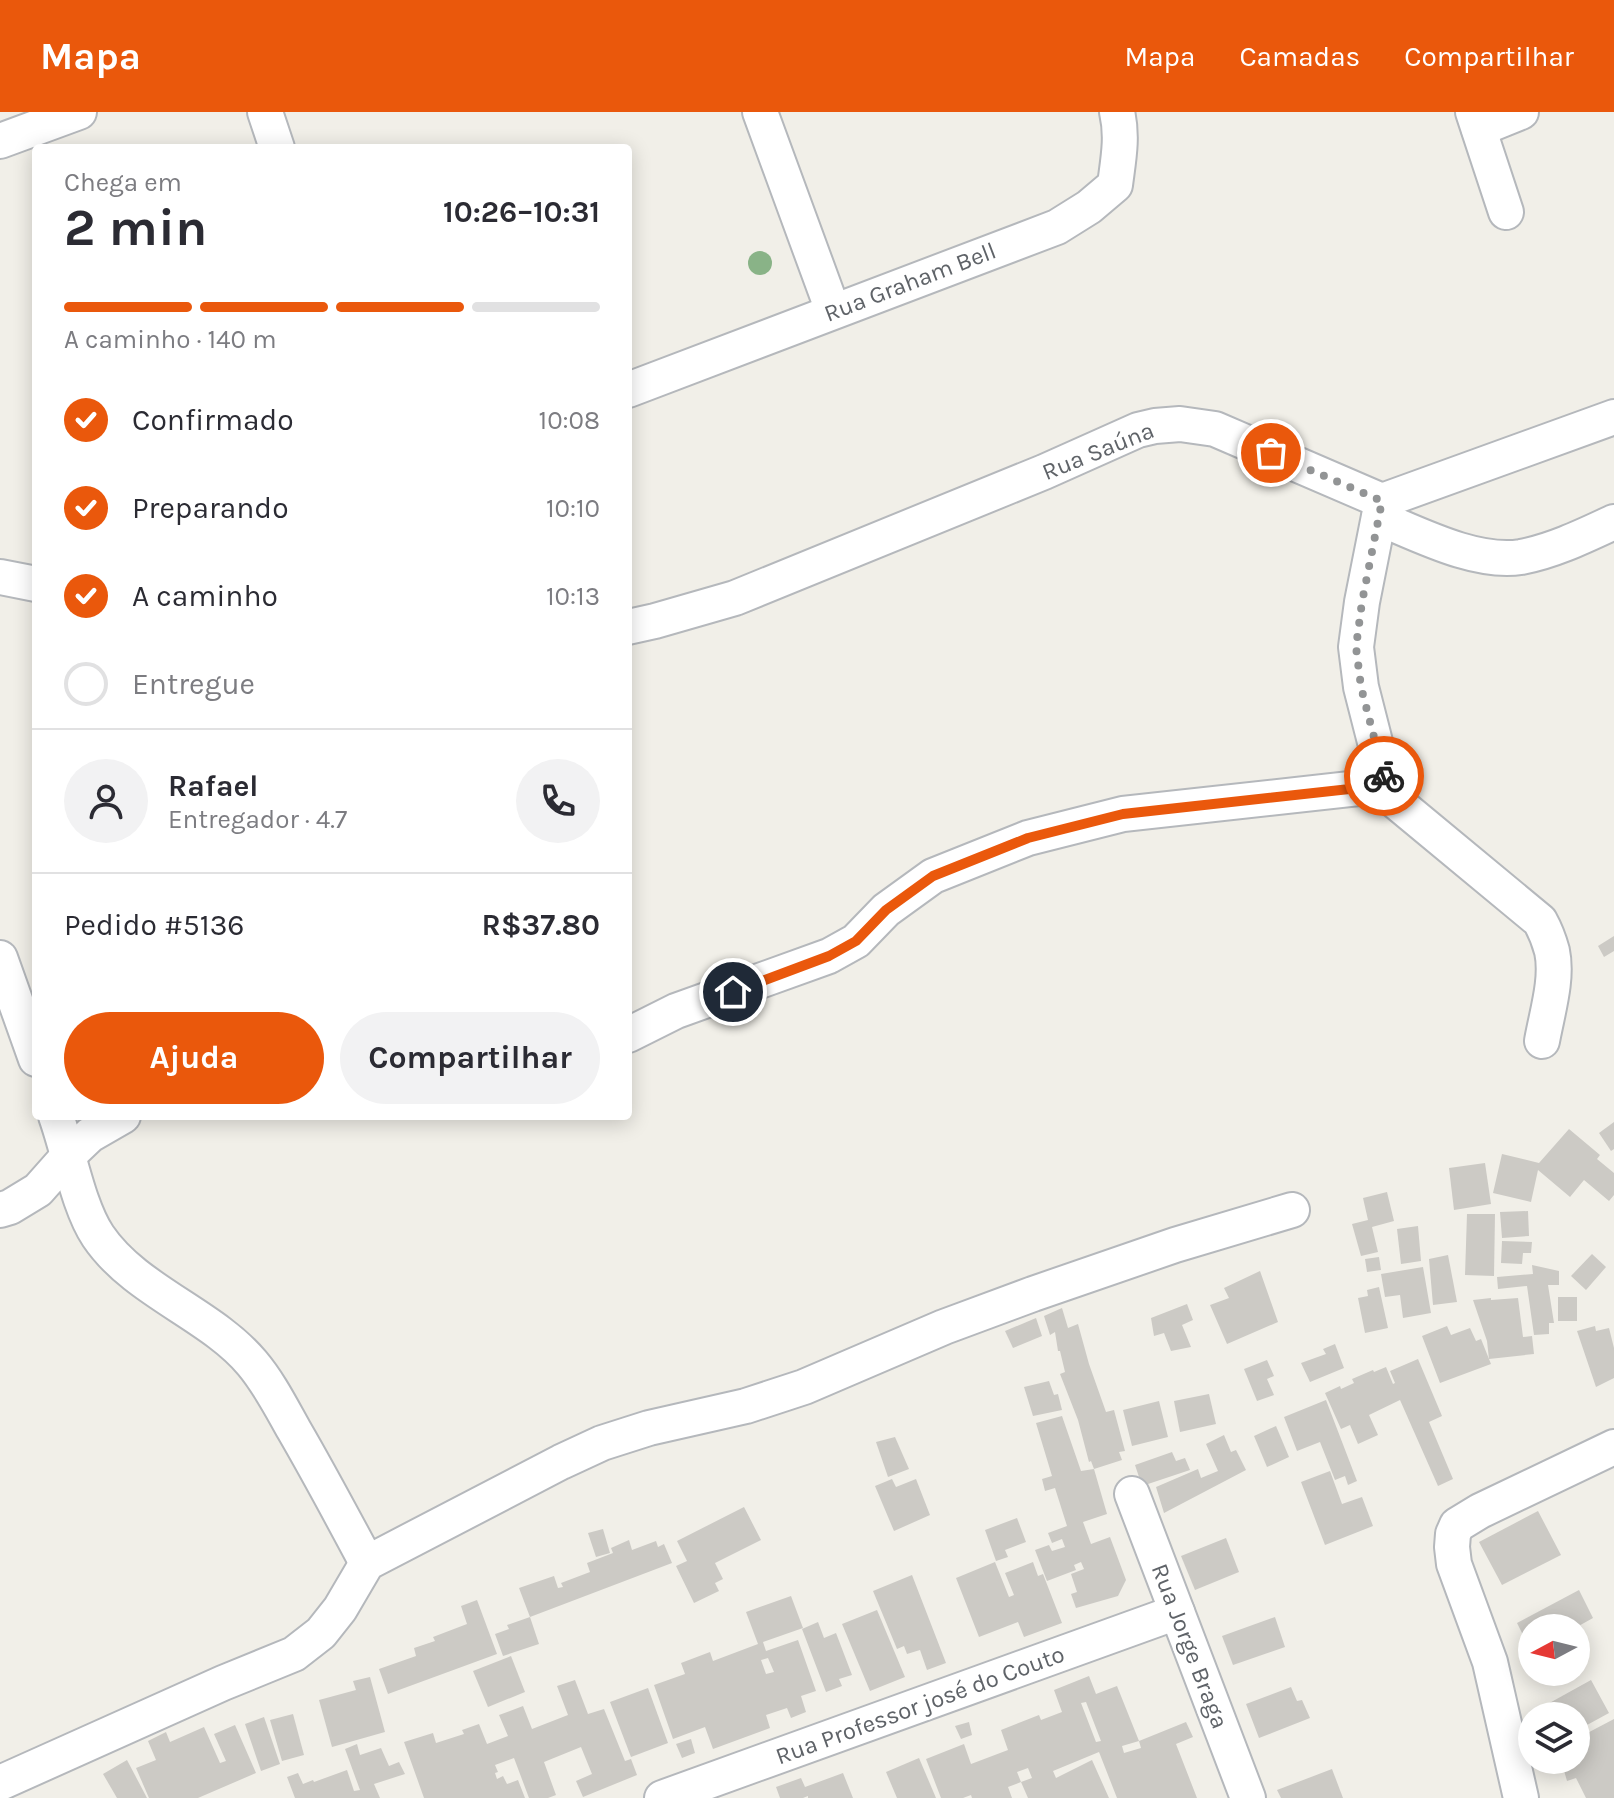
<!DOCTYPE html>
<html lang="pt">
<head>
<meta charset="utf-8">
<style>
	:root { --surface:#fff; --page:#f2f2f3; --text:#2b2b33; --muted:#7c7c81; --line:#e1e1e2; --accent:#ea580c }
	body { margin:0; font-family:Karla,sans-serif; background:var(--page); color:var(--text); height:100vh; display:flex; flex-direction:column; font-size:30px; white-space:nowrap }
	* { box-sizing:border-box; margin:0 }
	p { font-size:26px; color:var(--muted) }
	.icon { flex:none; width:44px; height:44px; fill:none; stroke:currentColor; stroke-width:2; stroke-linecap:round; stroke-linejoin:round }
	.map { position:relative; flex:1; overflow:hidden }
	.panel { position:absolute; left:32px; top:32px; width:600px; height:976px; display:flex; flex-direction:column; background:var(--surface); border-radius:8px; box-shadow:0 4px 20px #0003 }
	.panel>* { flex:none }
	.needle { width:52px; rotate:263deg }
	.fabs { position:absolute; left:1518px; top:1502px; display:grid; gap:16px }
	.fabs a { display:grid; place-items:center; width:72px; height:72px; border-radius:50%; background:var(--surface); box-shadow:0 4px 20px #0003; font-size:40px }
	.pin { position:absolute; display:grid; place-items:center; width:68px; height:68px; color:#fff; margin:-34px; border:4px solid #fff; border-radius:50%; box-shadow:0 2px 8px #0007 }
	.courier { position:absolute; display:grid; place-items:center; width:80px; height:80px; margin:-40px; border:6px solid #ea580c; border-radius:50%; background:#fff; color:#222; box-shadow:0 2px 10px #0007 }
	.overview em { font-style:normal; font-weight:700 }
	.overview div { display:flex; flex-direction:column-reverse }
	.overview { display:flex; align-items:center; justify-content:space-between; height:136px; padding:0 32px }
	h1 { font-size:52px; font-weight:700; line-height:60px }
	.bar { display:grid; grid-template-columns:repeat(4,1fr); gap:12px 8px; align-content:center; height:96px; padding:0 32px }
	.bar i { height:10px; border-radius:6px; background:var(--line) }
	.bar .active { background:var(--accent) }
	.bar p { grid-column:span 4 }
	.line { display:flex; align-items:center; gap:20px; padding:0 32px; border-top:2px solid var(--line) }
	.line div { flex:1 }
	.round { display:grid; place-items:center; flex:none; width:84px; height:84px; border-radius:42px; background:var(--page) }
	ol { padding:0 32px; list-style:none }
	li { display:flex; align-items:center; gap:24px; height:88px }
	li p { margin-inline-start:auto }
	li .icon { padding:8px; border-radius:50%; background:var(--accent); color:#fff; stroke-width:4 }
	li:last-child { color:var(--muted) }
	li i { width:44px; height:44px; border:4px solid var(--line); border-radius:50% }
	.primary-button { display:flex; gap:16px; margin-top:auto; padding:16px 32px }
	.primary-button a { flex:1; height:92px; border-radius:48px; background:var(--accent); color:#fff; font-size:32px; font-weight:700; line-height:92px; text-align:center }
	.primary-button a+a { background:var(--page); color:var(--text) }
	header { display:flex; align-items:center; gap:48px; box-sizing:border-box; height:112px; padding:0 40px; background:var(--accent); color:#fff }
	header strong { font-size:38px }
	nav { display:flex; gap:44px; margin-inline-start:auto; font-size:28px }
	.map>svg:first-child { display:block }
</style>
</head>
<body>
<header>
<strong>Mapa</strong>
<nav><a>Mapa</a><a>Camadas</a><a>Compartilhar</a></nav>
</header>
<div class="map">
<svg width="1614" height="1686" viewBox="0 0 1614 1686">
	<rect width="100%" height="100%" fill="#f1efe8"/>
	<!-- building -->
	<g fill="#cccac5" fill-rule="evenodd">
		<polygon points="1614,824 1614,839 1604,845 1598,834"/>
		<polygon points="1614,1010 1614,1037 1611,1039 1599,1021"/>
		<polygon points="1569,1017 1600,1043 1597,1047 1614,1061 1614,1083 1609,1089 1584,1068 1570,1085 1538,1058 1531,1090 1493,1081 1502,1042 1539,1051"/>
		<polygon points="1485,1051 1491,1092 1454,1098 1449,1056"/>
		<polygon points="1387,1080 1394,1109 1372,1115 1378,1140 1361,1144 1352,1112 1368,1108 1363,1086"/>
		<polygon points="1528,1099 1529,1124 1502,1126 1500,1100"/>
		<polygon points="1467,1102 1495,1102 1494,1164 1465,1163"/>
		<polygon points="1418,1114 1421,1149 1401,1152 1397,1117"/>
		<polygon points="1502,1129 1532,1130 1531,1141 1523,1141 1522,1152 1501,1151"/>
		<polygon points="1592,1142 1606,1155 1586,1178 1571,1164"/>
		<polygon points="1448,1143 1457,1190 1433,1193 1429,1147"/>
		<polygon points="1379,1145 1381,1158 1367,1160 1365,1147"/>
		<polygon points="1532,1153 1559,1159 1559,1173 1548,1173 1554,1211 1549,1211 1549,1222 1534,1223 1527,1174 1498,1177 1497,1165 1533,1162"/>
		<polygon points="1423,1155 1431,1201 1403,1206 1400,1183 1385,1185 1381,1162"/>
		<polygon points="1260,1159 1278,1210 1227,1232 1210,1193 1229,1186 1224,1176"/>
		<polygon points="1379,1175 1388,1216 1365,1221 1358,1186 1368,1184 1367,1178"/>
		<rect x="1558" y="1185" width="19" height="24"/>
		<polygon points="1491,1186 1491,1188 1518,1186 1523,1225 1532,1224 1534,1242 1489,1247 1487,1229 1473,1188"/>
		<polygon points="1187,1192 1193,1208 1182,1213 1191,1235 1171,1239 1164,1221 1154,1224 1151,1206"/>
		<polygon points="1062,1196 1068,1216 1078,1212 1089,1252 1106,1300 1114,1298 1125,1339 1119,1340 1122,1348 1094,1357 1107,1402 1083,1410 1091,1432 1110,1425 1126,1468 1118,1484 1076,1496 1071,1482 1077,1480 1071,1462 1084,1457 1081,1450 1074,1453 1076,1458 1047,1469 1035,1438 1049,1433 1052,1439 1065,1435 1062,1427 1052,1431 1048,1421 1067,1414 1055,1376 1045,1379 1042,1367 1052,1364 1036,1311 1062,1304 1081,1359 1094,1357 1091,1349 1089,1350 1078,1308 1060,1262 1065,1260 1060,1239 1058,1239 1055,1220 1050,1223 1044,1204"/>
		<polygon points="1036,1206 1042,1224 1013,1236 1005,1219"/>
		<polygon points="1447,1214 1451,1223 1470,1216 1476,1229 1481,1227 1491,1252 1440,1271 1422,1224"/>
		<polygon points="1595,1214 1596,1219 1609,1216 1614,1236 1614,1266 1596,1275 1577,1219"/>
		<polygon points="1335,1232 1344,1256 1310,1270 1301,1251 1326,1242 1323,1237"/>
		<polygon points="1418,1247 1442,1304 1429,1310 1453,1367 1438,1374 1400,1288 1369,1303 1378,1323 1358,1332 1350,1313 1341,1317 1325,1281 1340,1274 1341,1277 1354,1271 1352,1267 1373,1258 1374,1260 1386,1255 1393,1272 1395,1271 1390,1259"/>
		<polygon points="1267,1248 1274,1264 1267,1267 1274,1283 1257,1289 1244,1257"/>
		<polygon points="1049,1269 1054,1283 1058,1282 1062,1298 1033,1304 1024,1275"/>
		<polygon points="1209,1282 1216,1312 1180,1320 1174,1289"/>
		<polygon points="1326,1288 1357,1369 1348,1373 1345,1364 1335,1368 1320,1330 1297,1339 1284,1305"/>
		<polygon points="1159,1289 1168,1325 1132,1334 1123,1298"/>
		<polygon points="1276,1314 1289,1345 1267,1355 1254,1324"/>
		<polygon points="1224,1323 1231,1340 1236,1338 1246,1358 1164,1401 1156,1375 1198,1357 1201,1366 1218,1359 1206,1332"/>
		<polygon points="895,1325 909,1357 888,1365 876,1330"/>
		<polygon points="1172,1340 1176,1349 1185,1346 1190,1358 1142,1374 1135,1353"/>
		<polygon points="1330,1359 1342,1392 1362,1385 1373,1414 1325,1433 1301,1370"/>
		<polygon points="892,1367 896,1375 916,1367 930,1403 894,1419 875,1374"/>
		<polygon points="744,1395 761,1428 715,1451 723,1467 715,1471 719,1479 694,1491 676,1454 687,1449 677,1429"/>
		<polygon points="1538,1399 1561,1443 1502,1473 1479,1430"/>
		<polygon points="1017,1406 1026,1430 1005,1438 1008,1445 996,1449 985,1418"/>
		<polygon points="603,1417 610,1441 596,1445 588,1421"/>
		<polygon points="1226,1426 1239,1460 1195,1478 1181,1444"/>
		<polygon points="629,1428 632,1438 656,1429 658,1435 664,1432 672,1451 530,1505 519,1476 554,1464 558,1476 563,1475 561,1471 590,1460 587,1451 613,1441 611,1436"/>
		<polygon points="995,1450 1009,1485 1014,1483 1005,1461 1033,1450 1038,1464 1043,1462 1062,1511 1024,1525 1018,1510 979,1525 956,1466"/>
		<polygon points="912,1463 946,1551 927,1558 920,1538 907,1542 904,1534 897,1537 873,1479"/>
		<polygon points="1579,1478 1593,1506 1575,1516 1532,1516 1532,1528 1527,1531 1517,1511"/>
		<path d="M 791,1484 L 803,1516 L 763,1530 L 766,1539 L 798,1528 L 816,1579 L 801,1584 L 806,1600 L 791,1606 L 787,1596 L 766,1603 L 770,1616 L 713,1637 L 705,1615 L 673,1627 L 654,1573 L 685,1562 L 681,1551 L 710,1540 L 713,1549 L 758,1532 L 746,1500 ZM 768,1546 L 774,1560 L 766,1562 L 761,1548 Z"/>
		<polygon points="477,1488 497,1542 388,1582 379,1557 416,1544 414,1536 435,1529 433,1525 467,1512 461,1494"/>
		<polygon points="877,1498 905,1565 870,1579 842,1512"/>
		<polygon points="530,1505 539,1532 503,1544 495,1522 509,1517 507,1513"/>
		<polygon points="1275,1505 1285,1535 1233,1553 1222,1524"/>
		<polygon points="818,1510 824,1526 836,1521 852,1563 839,1567 842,1574 826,1580 802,1517"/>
		<polygon points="511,1544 525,1580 488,1595 473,1559"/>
		<path d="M 1089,1564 L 1096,1582 L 1117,1574 L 1139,1629 L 1122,1634 L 1124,1641 L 1141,1636 L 1139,1629 L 1186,1610 L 1193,1625 L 1176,1632 L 1197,1686 L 1117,1686 L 1099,1640 L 1053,1659 L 1056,1666 L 1092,1648 L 1109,1686 L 1028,1686 L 1021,1670 L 1008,1675 L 1012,1686 L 972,1686 L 971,1683 L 963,1686 L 941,1686 L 926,1647 L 964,1632 L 971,1652 L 1008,1638 L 1001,1618 L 1039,1603 L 1041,1608 L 1062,1600 L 1054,1578 ZM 1086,1590 L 1101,1629 L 1096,1630 L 1081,1591 ZM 1028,1656 L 1032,1666 L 1021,1670 L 1017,1660 Z"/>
		<polygon points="370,1565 385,1620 332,1635 319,1588 356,1578 353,1569"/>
		<polygon points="575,1568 588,1602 604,1597 625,1649 631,1647 637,1663 583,1685 576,1669 592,1662 581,1635 544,1650 556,1683 548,1686 529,1686 514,1646 495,1653 498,1660 495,1661 497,1667 503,1664 507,1672 518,1668 525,1686 424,1686 404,1630 433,1621 436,1631 464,1622 462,1618 479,1612 487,1632 508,1624 499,1603 523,1594 532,1617 568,1603 557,1574"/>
		<polygon points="1591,1568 1609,1601 1576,1619 1576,1604 1538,1604 1535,1599"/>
		<polygon points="1291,1575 1297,1589 1302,1588 1310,1606 1259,1626 1246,1592"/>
		<polygon points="648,1576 668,1631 631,1645 610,1590"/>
		<polygon points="293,1602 304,1643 282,1649 270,1608"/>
		<polygon points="264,1605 280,1652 261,1659 245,1612"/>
		<polygon points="1614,1607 1614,1686 1586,1686 1576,1666 1567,1669 1561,1648 1576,1648 1576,1627"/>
		<polygon points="969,1610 972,1623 961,1627 955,1614"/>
		<polygon points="235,1613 256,1661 198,1686 149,1686 136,1656 156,1648 148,1629 166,1620 170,1630 204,1615 220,1651 226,1649 214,1622"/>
		<polygon points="691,1627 695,1641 682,1646 676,1632"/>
		<polygon points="357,1632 360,1643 381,1636 389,1654 399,1650 405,1662 374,1672 380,1686 295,1686 287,1665 298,1661 303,1672 313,1668 314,1670 347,1658 354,1679 360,1678 345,1637"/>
		<polygon points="919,1646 936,1686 897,1686 886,1660"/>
		<polygon points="127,1648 147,1686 117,1686 103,1662"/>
		<polygon points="1332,1657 1343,1686 1281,1686 1277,1678"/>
		<polygon points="843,1661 853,1686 808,1686 808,1684 803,1686 780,1686 776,1675 801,1666 805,1675"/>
	</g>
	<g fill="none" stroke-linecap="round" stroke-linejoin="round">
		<!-- minor casing -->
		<g stroke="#b5b8bc" stroke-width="38">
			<g id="minor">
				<polyline points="265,0 277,36"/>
				<polyline points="760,0 833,199"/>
				<polyline points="1473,0 1506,100"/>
				<polyline points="1479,17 1521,0"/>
				<polyline points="0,29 79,0"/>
				<path d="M 628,278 L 1057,115 L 1089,95 L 1115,73 C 1118,49 1123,25 1117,0"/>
				<path d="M 1382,389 L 1362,490 L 1356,535 L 1361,575 L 1386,673 L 1394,688 L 1540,809 C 1545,818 1549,828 1552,839 C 1558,867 1547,901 1542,929"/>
				<path d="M 1379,406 C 1420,423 1476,452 1521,445 C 1553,439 1584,424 1614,410"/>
				<polyline points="0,465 36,472"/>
				<polyline points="628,515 655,509 735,486 1044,360 1138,318 1155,314 1180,312 1215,317 1382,389 1614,305"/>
				<polyline points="0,846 36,947"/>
				<polyline points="628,923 676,899 829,844 856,829 886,798 933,764 1028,726 1123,702 1386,673"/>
				<path d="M 56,1004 C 69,1040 78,1094 98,1124 C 135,1179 211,1202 252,1251 C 269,1271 281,1295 294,1318 C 319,1361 343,1406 367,1451"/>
				<polyline points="0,1098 10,1095 38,1078 69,1043 90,1023 123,1004"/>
				<polyline points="1132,1382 1248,1686"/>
				<polyline points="0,1671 223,1571 294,1542 321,1521 340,1497 367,1451 561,1350 602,1331 649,1316 746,1294 804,1275 944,1215 1033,1182 1175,1133 1292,1098"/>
				<polyline points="662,1686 1177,1500"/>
				<polyline points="1521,1686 1490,1550 1454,1452 1452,1435 1453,1422 1457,1413 1480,1399 1614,1335"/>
			</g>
		</g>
		<!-- minor -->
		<use href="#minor" stroke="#fff" stroke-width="34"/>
	</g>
	<!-- trees -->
	<circle fill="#89b387" cx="760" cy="151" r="12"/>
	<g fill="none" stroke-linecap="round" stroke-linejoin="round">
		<!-- done -->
		<polyline stroke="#929495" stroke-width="8" stroke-dasharray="0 14.4" points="1271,341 1382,389 1362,490 1356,535 1361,575 1384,664"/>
		<!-- route -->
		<polyline stroke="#ea580c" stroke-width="10" points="733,880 829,844 856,829 886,798 933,764 1028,726 1123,702 1386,673 1384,664"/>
	</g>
	<g text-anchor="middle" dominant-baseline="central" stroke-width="6" stroke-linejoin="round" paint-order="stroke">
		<!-- street labels -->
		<g font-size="24" fill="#5f6368" stroke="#fff">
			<text transform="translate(910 170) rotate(-21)">Rua Graham Bell</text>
			<text transform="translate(1098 339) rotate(-22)">Rua Saúna</text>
			<text transform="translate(1190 1534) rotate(69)">Rua Jorge Braga</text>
			<text transform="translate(920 1593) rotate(-20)">Rua Professor josé do Couto</text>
		</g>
	</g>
</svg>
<div class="fabs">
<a><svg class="needle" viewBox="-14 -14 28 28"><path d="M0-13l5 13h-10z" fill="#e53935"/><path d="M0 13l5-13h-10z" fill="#7c7c81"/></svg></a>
<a><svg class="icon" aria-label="layers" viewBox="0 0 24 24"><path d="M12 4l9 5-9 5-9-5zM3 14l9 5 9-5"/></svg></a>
</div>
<div class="pin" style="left:1271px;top:341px;background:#ea580c"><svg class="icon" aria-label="bag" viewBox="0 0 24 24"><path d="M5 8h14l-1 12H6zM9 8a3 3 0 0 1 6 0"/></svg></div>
<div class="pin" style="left:733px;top:880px;background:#1f2937"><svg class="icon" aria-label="home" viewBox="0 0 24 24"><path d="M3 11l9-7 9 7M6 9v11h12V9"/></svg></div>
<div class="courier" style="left:1384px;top:664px"><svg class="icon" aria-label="bike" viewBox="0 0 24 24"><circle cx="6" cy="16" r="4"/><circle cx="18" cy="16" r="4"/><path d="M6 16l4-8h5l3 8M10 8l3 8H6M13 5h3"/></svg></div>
<section class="panel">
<div class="overview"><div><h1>2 min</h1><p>Chega em</p></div><em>10:26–10:31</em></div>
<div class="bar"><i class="active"></i><i class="active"></i><i class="active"></i><i></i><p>A caminho · 140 m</p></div>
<ol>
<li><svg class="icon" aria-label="check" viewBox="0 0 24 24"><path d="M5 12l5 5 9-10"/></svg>Confirmado<p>10:08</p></li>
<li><svg class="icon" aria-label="check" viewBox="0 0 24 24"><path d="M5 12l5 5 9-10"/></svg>Preparando<p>10:10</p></li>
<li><svg class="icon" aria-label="check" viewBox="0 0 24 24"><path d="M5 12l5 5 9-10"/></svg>A caminho<p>10:13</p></li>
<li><i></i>Entregue</li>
</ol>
<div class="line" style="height:144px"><a class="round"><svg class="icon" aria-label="person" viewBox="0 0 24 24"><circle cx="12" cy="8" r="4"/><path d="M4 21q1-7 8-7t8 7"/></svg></a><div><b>Rafael</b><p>Entregador · 4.7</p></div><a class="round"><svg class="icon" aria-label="phone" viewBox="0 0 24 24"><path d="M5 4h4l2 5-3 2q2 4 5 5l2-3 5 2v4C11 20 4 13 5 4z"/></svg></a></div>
<div class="line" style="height:104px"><div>Pedido #5136</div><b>R$37.80</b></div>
<div class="primary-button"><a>Ajuda</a><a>Compartilhar</a></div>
</section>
</div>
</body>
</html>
